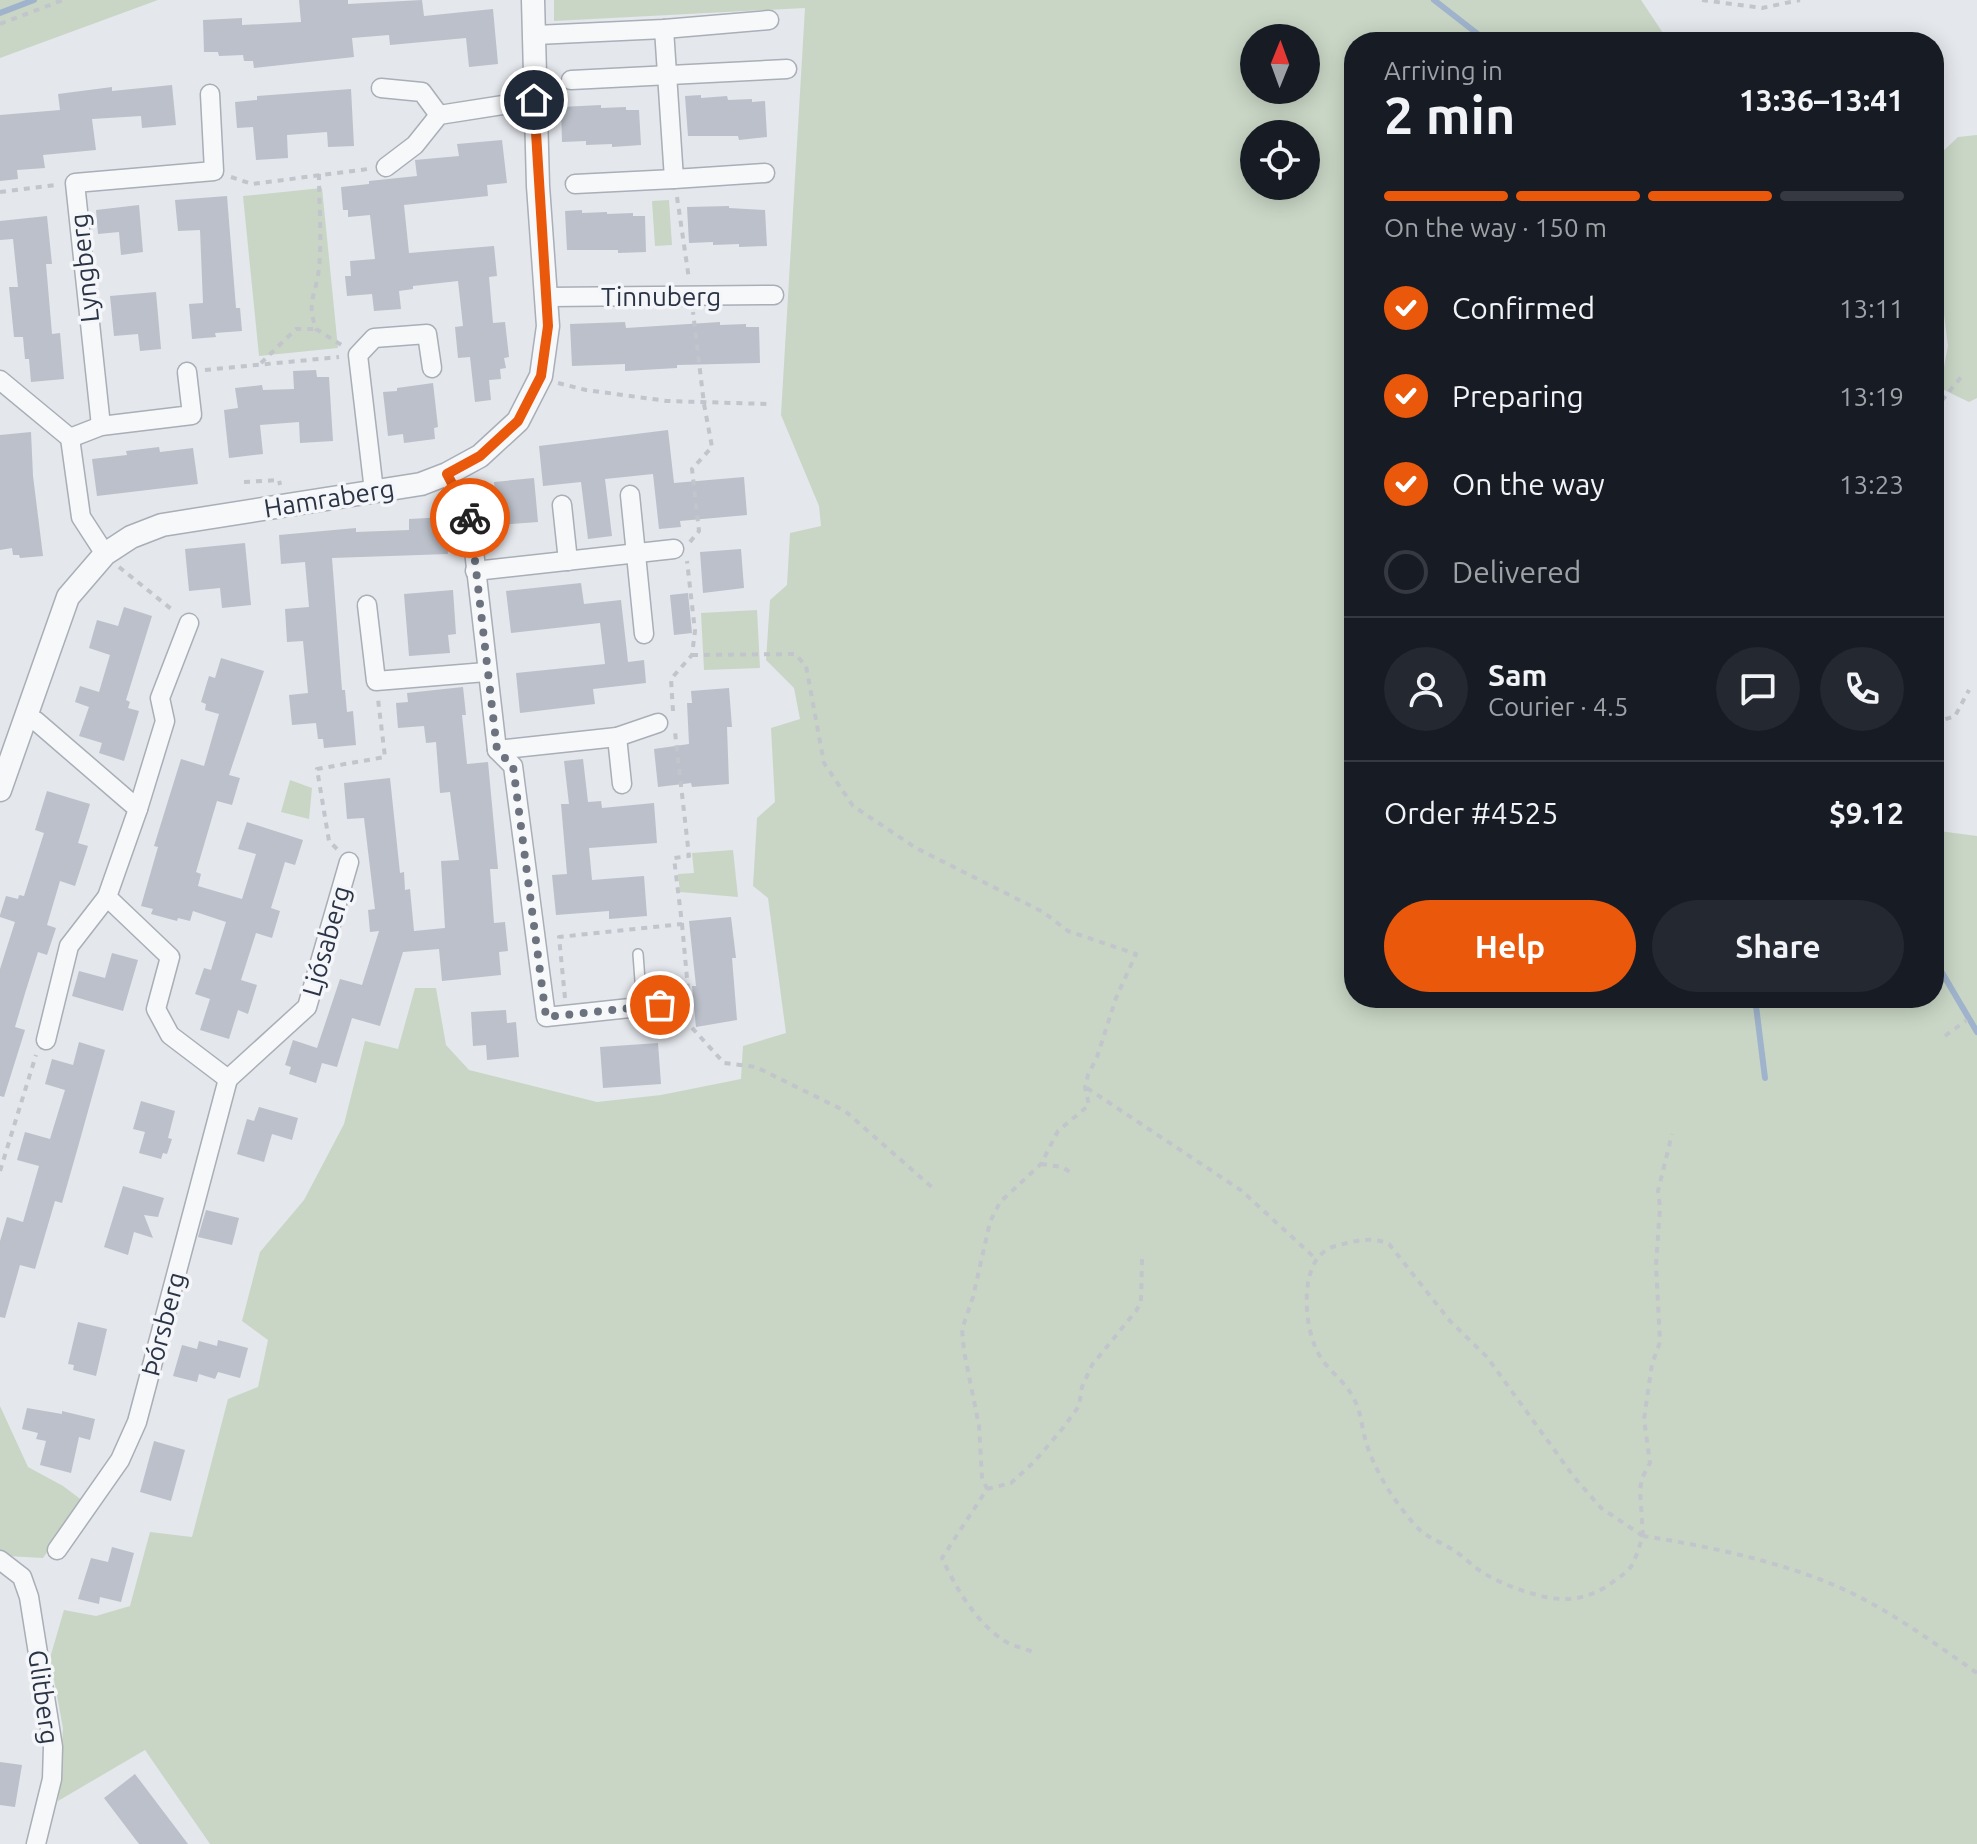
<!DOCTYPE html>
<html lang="en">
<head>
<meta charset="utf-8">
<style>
	:root { --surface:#171b24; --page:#242831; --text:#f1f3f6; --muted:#9ea1a6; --line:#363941; --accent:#ea580c }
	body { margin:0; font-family:Ubuntu,sans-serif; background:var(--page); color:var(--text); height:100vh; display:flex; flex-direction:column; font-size:30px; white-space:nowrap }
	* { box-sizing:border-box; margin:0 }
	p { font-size:26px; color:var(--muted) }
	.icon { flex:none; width:44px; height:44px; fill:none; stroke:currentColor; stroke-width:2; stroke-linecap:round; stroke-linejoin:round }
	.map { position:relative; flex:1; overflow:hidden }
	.drawer { position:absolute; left:1344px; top:32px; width:600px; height:976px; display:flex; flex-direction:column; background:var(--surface); border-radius:32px; box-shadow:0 4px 20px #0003 }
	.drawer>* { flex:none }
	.needle { width:52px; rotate:1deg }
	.tools { position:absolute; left:1240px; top:24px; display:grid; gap:16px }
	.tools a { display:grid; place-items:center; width:80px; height:80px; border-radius:50%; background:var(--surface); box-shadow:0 4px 20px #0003; font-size:40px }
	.pin { position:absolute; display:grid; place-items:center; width:68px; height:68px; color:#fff; margin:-34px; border:4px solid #fff; border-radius:50%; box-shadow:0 2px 8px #0007 }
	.courier { position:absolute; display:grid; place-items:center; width:80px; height:80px; margin:-40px; border:6px solid #ea580c; border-radius:50%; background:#fff; color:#222; box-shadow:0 2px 10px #0007 }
	.summary em { font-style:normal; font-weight:700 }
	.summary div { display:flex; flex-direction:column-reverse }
	.summary { display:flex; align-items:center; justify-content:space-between; height:136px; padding:0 40px }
	h1 { font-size:52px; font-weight:700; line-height:60px }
	.bar { display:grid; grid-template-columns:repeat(4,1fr); gap:12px 8px; align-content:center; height:96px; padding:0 40px }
	.bar i { height:10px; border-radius:6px; background:var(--line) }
	.bar .current { background:var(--accent) }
	.bar p { grid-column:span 4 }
	.line { display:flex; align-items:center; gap:20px; padding:0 40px; border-top:2px solid var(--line) }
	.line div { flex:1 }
	.round { display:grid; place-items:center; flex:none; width:84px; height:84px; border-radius:42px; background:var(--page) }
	ol { padding:0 40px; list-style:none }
	li { display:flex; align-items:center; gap:24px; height:88px }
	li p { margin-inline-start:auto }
	li .icon { padding:8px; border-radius:50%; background:var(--accent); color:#fff; stroke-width:4 }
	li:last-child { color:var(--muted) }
	li i { width:44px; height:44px; border:4px solid var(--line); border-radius:50% }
	.primary-button { display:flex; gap:16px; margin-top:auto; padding:16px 40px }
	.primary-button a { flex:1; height:92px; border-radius:48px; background:var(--accent); color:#fff; font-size:32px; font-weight:700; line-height:92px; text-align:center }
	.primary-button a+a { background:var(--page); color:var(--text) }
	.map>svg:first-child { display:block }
</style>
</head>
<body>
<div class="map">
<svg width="1977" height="1844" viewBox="0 0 1977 1844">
	<rect width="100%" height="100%" fill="#e4e7ec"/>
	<!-- green -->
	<g fill="#c9d6c5" fill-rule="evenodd">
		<polygon points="0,0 158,0 0,58"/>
		<path d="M 554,0 L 1641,0 L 1669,42 L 1354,42 L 1354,998 L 1934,998 L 1934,820 L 1939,831 L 1977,836 L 1977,1844 L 210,1844 L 145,1750 L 58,1801 L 63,1728 L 50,1658 L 64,1610 L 96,1616 L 130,1606 L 150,1532 L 192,1537 L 228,1399 L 258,1387 L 268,1340 L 242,1321 L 260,1252 L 304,1200 L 344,1124 L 365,1041 L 398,1049 L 415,988 L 436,988 L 446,1045 L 469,1070 L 597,1102 L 661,1095 L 741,1079 L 743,1046 L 786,1033 L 768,898 L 753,886 L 757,818 L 775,802 L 771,728 L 800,719 L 794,688 L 766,660 L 770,600 L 787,585 L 790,533 L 821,526 L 819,506 L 781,415 L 805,8 L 554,21 ZM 1254,38 L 1306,38 L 1306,90 L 1254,90 ZM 1254,134 L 1306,134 L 1306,186 L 1254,186 Z"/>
		<polygon points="1977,135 1977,398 1969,402 1940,388 1948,346 1942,298 1934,296 1934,160 1958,137"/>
		<polygon points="322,188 338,348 259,356 243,196"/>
		<polygon points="669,200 672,245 655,246 652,201"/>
		<polygon points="757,610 760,668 704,670 701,613"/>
		<polygon points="290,780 312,788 309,819 281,812"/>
		<polygon points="733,850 738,897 680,892 678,874 694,873 692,853"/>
		<polygon points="0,1406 28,1467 63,1486 83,1501 43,1558 7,1556 0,1551"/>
	</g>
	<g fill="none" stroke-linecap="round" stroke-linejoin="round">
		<!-- stream -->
		<g stroke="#9fb4cc" stroke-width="6">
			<polyline points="1434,0 1488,42"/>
			<polyline points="0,13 34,0"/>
			<polyline points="1934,959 1977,1032"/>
			<polyline points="1755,998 1765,1078"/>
		</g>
	</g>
	<!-- building -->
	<g fill="#bbc0ca">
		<polygon points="299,0 348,0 348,4 422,0 424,16 493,9 498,64 469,67 466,38 390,45 389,35 352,38 354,57 254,68 253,61 244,61 243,55 219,56 218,52 204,52 203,20 242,18 242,25 301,22"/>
		<polygon points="172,85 176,125 142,128 141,116 92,119 96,150 43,155 45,168 17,170 18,179 0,181 0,115 60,110 58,94 112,87 112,91"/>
		<polygon points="351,89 354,146 328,147 327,132 287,135 288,158 256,160 253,127 237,128 235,102 257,100 257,96"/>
		<polygon points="701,95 701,98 727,96 728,100 752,99 752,102 765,101 767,137 739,140 738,136 688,136 685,96"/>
		<polygon points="601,105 601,108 626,107 626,110 639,110 641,145 612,147 612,144 586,145 586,141 562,142 561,107"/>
		<polygon points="502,140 507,183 487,185 488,196 404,205 409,253 494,246 497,276 489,277 493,323 505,322 509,357 504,358 506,368 500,369 501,379 489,380 491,400 475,402 470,357 458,358 455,327 463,326 458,281 413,286 413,289 399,291 401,309 374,311 372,294 347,296 345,276 351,276 350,261 375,259 370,215 348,217 348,210 343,210 341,187 369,184 369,181 417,176 415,160 459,156 457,144"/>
		<polygon points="227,196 236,308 240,308 242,331 215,333 216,337 192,339 189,304 203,303 200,230 178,231 175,200"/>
		<polygon points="139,205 143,252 121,255 119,232 98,234 96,210"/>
		<polygon points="729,206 729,208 765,210 767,246 739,247 739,244 713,245 713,242 689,243 687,207"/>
		<polygon points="582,210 582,213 607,212 607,214 633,213 633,216 645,216 646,252 618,253 618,250 567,250 565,211"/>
		<polygon points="47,216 52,264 46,264 52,334 60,333 64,379 31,382 29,359 25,359 23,337 14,337 9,287 18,287 13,239 0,240 0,221"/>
		<polygon points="156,292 161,349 140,351 138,334 114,336 110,296"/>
		<polygon points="625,322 626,328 720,322 720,325 746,324 746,327 759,327 760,363 677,365 677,368 625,371 625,364 572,366 570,324"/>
		<polygon points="316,370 317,377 329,377 333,441 300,443 299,422 260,425 263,454 229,458 224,410 238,408 235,388 262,385 263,390 294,389 293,371"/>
		<polygon points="433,383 438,427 434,428 435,439 404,443 403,434 388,436 383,392 397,391 397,388"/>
		<polygon points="668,430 674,483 744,477 747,515 680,521 681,527 659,529 653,474 605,479 612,536 588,539 581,482 543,486 539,446"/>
		<polygon points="31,432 33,476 43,556 20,558 19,555 13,555 12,548 0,550 0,435"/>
		<polygon points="159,447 160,452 193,448 198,484 97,496 92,459 127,455 126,451"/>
		<polygon points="534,478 538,522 498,525 494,482"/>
		<polygon points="446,517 448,554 332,558 342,690 345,690 347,712 353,711 356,745 324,748 323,739 318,739 316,723 292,725 289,695 308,693 303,641 287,642 285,609 309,607 305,562 281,564 279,535 356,528 356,532 409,530 409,519"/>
		<polygon points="245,543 251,605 222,608 220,588 189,591 185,549"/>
		<polygon points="741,549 744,588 703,593 700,552"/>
		<polygon points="581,583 584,604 621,600 628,662 644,660 646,683 593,689 595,704 520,713 516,673 605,664 600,623 511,633 506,591"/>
		<polygon points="453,590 456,634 448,635 450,653 409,656 404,594"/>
		<polygon points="688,593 692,633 674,635 670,595"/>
		<polygon points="124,607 152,616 126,700 130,702 128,708 139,711 124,761 99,753 102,743 79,736 89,707 75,702 80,686 99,692 110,655 89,648 97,620 118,626"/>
		<polygon points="221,658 264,671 229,775 240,778 232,805 217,801 196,872 201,874 198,886 242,899 256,854 238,849 247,822 303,840 295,865 285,862 271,908 280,911 272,938 256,933 241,980 257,985 248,1014 238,1010 229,1039 200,1030 210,999 195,994 204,968 211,970 226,922 193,911 190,921 178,918 177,921 151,914 153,909 141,906 158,847 154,846 181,759 204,766 219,714 205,710 206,704 201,702 209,676 215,678"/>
		<polygon points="463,687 466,715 462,715 467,764 488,762 498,869 490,869 494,923 505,922 508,951 499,952 501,975 442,981 439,949 403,952 380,1026 352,1018 337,1067 322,1063 316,1083 289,1074 291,1067 285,1065 293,1040 317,1048 340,979 362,985 379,931 370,932 368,910 375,909 364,818 347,819 344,783 390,778 400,873 404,872 405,890 410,889 414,931 445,928 441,861 459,860 450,792 440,793 436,742 426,743 424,726 398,728 396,703 408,702 407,693"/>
		<polygon points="729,688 732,727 727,727 729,784 692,787 691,783 658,787 654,749 689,744 687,703 692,703 691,691"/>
		<polygon points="583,759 588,802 601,801 602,808 654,803 657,843 589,848 592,880 644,876 647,916 609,919 609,911 556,915 552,875 567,874 561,804 569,804 564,761"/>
		<polygon points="47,791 90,804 78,843 88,846 75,886 60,881 47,925 56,928 47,955 38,952 26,990 15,1027 25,1030 4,1097 0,1096 0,969 15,922 0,917 0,915 6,896 18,899 19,895 24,896 44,833 35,830"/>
		<polygon points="731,917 736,958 732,958 737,1020 696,1027 692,986 696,986 689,921"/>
		<polygon points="112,953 138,960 123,1011 72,996 79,971 105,978"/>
		<polygon points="506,1010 507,1023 516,1022 519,1057 487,1060 486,1045 473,1046 471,1012"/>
		<polygon points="79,1042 105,1050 78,1147 62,1203 55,1201 35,1269 20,1265 5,1318 0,1317 0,1241 7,1217 23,1222 39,1166 17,1160 25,1132 50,1139 65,1090 45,1084 52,1059 73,1065"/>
		<polygon points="658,1043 661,1084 603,1088 600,1047"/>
		<polygon points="141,1101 175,1111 168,1138 172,1139 167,1154 163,1153 161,1159 139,1153 145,1132 133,1129"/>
		<polygon points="259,1107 298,1118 292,1140 272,1134 264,1162 237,1154 247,1119 254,1121"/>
		<polygon points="123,1186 164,1198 158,1217 144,1215 153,1238 134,1232 128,1255 104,1247"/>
		<polygon points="206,1210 239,1218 232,1245 198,1237"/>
		<polygon points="78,1322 107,1329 96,1376 73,1370 74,1365 68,1364"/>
		<polygon points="218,1340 248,1348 240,1378 218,1372 215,1379 199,1374 197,1382 173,1376 182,1345 197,1349 199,1341 217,1346"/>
		<polygon points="27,1408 62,1414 62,1411 95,1419 90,1440 79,1437 71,1473 40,1465 46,1441 36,1439 38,1433 22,1429"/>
		<polygon points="154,1441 185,1450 171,1501 140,1492"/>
		<polygon points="112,1547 134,1553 121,1602 100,1597 99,1604 78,1599 91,1558 108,1562"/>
		<polygon points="0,1762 22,1765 15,1807 0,1805"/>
		<polygon points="135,1774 188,1844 139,1844 104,1798"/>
	</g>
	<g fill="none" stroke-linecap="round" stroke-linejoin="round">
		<!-- service casing -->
		<g stroke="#a9aeb7" stroke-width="12">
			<polyline id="service" points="638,954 642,1007"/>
		</g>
		<!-- minor casing -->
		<g stroke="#a9aeb7" stroke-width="21">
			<g id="minor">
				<polyline points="664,29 674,179 765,173"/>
				<polyline points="536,35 664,29 769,20"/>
				<polyline points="571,80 787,69"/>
				<polyline points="381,88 422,92 439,115"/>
				<polyline points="386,167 415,145 439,115 534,100"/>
				<polyline points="575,184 674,179"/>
				<polyline points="547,297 774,295"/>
				<polyline points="0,380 70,438 81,517 105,554"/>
				<polyline points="101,426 75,183 214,171 210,94"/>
				<polyline points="70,438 101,426 192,415 187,372"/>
				<polyline points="447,474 470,516 497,750 513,766 546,1017 677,1003"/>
				<polyline points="374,491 358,355 374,338 427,334 432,368"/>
				<polyline points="630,495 644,634"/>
				<polyline points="562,505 568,561"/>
				<polyline points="475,571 674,549"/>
				<polyline points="367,605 376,681 486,672"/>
				<polyline points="24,718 36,721 138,809 107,897 170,957 156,1009 170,1035 228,1079 307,1007 349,862"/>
				<polyline points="617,737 622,784"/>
				<polyline points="497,750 617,737 658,723"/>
				<polyline points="138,809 165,721 160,698 189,623"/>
				<polyline points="46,1040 69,946 107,897"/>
				<polyline points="57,1550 120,1460 137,1422 228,1079"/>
				<polyline points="0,1560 22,1577 29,1597 53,1747 52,1779 36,1844"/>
			</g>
		</g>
		<!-- tertiary casing -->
		<g stroke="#a9aeb7" stroke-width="25">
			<polyline id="tertiary" points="0,790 68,597 105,554 131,537 162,525 421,484 447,474 480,456 518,421 541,376 548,326 538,186 533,0"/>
		</g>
		<!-- path -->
		<g stroke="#c2c5cb" stroke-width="4" stroke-dasharray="6 6" stroke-linecap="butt">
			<polyline points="1702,0 1762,8 1800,0"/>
			<polyline points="0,24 63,0"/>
			<path d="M 319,174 C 319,205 322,238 319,268 C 316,297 306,299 316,329 L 343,346"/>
			<polyline points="231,177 252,184 368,169"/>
			<polyline points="0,192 56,185"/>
			<polyline points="677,197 689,279"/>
			<polyline points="261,363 296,329 314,329"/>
			<polyline points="205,370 339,357"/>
			<polyline points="558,383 586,390 667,401 767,404"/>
			<polyline points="1934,410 1962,376"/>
			<polyline points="244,482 279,480 280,485"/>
			<polyline points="690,542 699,531 692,469 712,447 704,404 693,312"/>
			<polyline points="119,567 175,612"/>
			<path d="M 692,655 L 795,654 L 806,666 L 824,763 L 853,806 L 916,848 L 1043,912 L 1068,931 L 1136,954 L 1116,998 L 1097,1057 L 1088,1075 L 1085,1087 L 1089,1105 L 1058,1131 L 1041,1164 L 1000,1202 L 990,1222 L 973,1297 L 962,1329 L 964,1351 L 979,1426 L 982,1477 L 987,1489 L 942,1558 C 955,1587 976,1622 1003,1640 C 1011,1646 1024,1648 1033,1652"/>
			<polyline points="673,711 671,679 692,655 695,631 687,561"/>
			<polyline points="1934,723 1955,716 1969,690"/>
			<polyline points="337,849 329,841 317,769 385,757 378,699"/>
			<polyline points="682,924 688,989"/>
			<polyline points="565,998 559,937 682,924 674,858 689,856 675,732"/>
			<polyline points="684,1019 724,1063 756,1067 845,1111 934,1189"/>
			<polyline points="1945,1036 1967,1020"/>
			<polyline points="1087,1088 1242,1191 1316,1259"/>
			<polyline points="1041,1164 1062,1167 1070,1172"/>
			<polyline points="0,1171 36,1055"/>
			<polyline points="987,1489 1011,1483 1034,1462 1063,1428 1079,1406 1082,1387 1092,1365 1136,1311 1141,1302 1142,1259"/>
			<path d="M 1643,1536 L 1601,1508 L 1574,1477 L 1487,1357 L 1450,1321 L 1389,1244 C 1372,1236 1354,1241 1336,1246 C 1296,1255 1303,1332 1321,1358 C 1331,1373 1347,1383 1355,1401 C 1361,1413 1362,1429 1366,1442 C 1375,1472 1394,1501 1415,1525 C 1425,1537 1437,1540 1450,1548 C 1461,1554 1469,1563 1479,1570 C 1498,1583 1519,1590 1541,1596 C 1568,1603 1592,1598 1614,1581 C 1621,1576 1629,1571 1632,1565 C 1637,1556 1639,1546 1643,1536 C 1708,1546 1783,1562 1843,1589 C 1891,1611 1934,1643 1977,1673"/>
			<polyline points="1643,1536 1640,1490 1642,1478 1650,1463 1644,1419 1652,1364 1660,1342 1656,1265 1660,1207 1658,1191 1672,1134"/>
		</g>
		<!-- service -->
		<use href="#service" stroke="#f7f8fa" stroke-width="9"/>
		<!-- minor -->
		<use href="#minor" stroke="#f7f8fa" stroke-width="18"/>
		<!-- tertiary -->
		<use href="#tertiary" stroke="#f7f8fa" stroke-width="22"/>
	</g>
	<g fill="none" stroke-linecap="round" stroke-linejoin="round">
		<!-- done -->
		<polyline stroke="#6c737f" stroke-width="8" stroke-dasharray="0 14.4" points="470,518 497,750 513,766 546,1017 660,1005"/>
		<!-- route -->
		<polyline stroke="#ea580c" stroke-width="10" points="470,518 447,474 480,456 518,421 541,376 548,326 534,100"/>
	</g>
	<g text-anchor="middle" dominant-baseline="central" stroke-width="7" stroke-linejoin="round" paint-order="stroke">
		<!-- street labels -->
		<g font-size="26" fill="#2b3445" stroke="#f4f6f9">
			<text transform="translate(84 268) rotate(-96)">Lyngberg</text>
			<text x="661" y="296">Tinnuberg</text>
			<text transform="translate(329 498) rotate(-9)">Hamraberg</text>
			<text transform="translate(326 941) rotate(-74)">Ljósaberg</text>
			<text transform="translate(163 1324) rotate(-75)">Þórsberg</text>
			<text transform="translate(44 1697) rotate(82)">Glitberg</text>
		</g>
	</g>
</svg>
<div class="tools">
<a><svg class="needle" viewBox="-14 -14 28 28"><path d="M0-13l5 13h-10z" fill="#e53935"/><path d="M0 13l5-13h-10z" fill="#9ea1a6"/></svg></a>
<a><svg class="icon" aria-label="locate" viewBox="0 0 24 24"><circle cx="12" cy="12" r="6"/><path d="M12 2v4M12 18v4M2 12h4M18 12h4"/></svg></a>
</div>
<div class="pin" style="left:660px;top:1005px;background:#ea580c"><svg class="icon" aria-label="bag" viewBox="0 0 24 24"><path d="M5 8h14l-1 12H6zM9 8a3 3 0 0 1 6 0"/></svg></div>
<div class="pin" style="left:534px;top:100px;background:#1f2937"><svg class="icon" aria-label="home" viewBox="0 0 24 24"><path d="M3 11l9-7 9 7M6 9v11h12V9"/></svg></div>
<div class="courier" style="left:470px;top:518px"><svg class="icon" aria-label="bike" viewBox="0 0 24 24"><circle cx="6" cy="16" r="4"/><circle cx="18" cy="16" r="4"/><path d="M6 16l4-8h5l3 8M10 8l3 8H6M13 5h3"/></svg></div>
<section class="drawer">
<div class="summary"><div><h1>2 min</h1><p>Arriving in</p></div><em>13:36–13:41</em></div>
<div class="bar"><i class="current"></i><i class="current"></i><i class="current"></i><i></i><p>On the way · 150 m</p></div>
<ol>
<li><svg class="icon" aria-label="check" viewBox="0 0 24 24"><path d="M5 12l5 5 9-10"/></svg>Confirmed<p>13:11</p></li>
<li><svg class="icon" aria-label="check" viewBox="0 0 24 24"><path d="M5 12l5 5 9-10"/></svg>Preparing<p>13:19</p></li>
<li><svg class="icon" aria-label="check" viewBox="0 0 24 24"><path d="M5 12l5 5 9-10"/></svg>On the way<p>13:23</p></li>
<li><i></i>Delivered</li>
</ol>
<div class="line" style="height:144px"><a class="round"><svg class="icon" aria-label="person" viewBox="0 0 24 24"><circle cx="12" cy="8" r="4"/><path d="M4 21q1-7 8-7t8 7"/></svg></a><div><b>Sam</b><p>Courier · 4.5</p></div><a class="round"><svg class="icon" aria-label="chat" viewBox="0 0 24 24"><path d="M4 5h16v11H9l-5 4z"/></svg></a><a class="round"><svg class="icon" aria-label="phone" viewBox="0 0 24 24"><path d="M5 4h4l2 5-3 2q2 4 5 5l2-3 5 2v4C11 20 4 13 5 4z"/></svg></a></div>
<div class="line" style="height:104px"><div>Order #4525</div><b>$9.12</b></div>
<div class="primary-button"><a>Help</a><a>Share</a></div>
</section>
</div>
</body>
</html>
